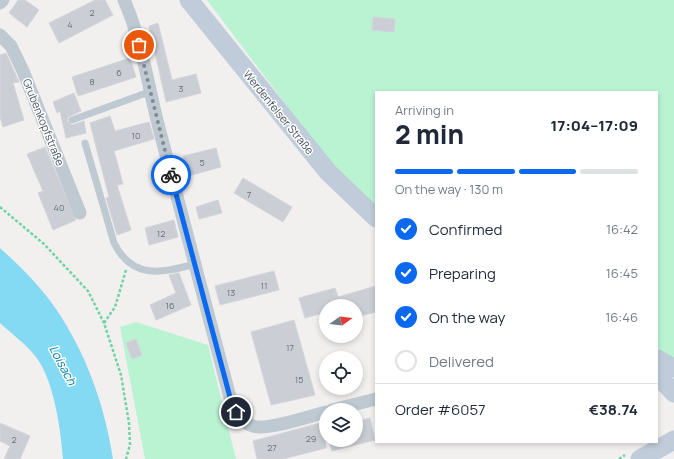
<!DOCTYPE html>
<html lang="en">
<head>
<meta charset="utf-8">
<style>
	:root { --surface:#fff; --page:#f2f2f3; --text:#1f2937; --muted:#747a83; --line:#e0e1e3; --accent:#0b69f0 }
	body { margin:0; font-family:Manrope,sans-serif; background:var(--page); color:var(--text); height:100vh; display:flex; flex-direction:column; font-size:15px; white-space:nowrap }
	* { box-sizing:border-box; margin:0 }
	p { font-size:13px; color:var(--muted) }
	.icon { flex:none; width:22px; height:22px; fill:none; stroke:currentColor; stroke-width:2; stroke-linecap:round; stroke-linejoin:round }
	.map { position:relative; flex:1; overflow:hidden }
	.details { position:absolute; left:375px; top:91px; width:283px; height:352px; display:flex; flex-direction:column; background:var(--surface); border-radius:0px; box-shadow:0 2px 6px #0003 }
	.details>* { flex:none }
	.needle { width:26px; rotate:76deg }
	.buttons { position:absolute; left:319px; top:299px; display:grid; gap:8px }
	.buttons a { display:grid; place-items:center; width:44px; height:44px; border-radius:50%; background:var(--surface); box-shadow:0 2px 6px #0003; font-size:20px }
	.pin { position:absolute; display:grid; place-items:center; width:34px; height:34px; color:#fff; margin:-17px; border:2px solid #fff; border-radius:50%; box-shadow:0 1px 4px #0007 }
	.courier { position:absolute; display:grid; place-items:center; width:40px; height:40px; margin:-20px; border:3px solid #0b69f0; border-radius:50%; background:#fff; color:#222; box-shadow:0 1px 5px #0007 }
	.head em { font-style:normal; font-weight:800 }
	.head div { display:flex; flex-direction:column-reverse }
	.head { display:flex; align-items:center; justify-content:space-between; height:68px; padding:0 20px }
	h1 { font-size:26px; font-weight:800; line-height:30px }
	.bar { display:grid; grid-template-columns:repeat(4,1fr); gap:6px 4px; align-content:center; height:48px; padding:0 20px }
	.bar i { height:5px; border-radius:3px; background:var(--line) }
	.bar .current { background:var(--accent) }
	.bar p { grid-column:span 4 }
	.line { display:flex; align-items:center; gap:10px; padding:0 20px; border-top:1px solid var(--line) }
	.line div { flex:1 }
	ol { padding:0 20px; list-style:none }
	li { display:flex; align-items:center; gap:12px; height:44px }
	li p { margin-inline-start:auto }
	li .icon { padding:4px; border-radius:50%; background:var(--accent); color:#fff; stroke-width:4 }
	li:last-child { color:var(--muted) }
	li i { width:22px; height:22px; border:2px solid var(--line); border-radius:50% }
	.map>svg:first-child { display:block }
</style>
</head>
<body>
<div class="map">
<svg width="674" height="459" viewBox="0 0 674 459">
	<rect width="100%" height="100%" fill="#f2efef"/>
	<!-- green -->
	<g fill="#baf3d2">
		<polygon points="207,0 674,0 674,360 657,350 657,92 376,92 376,207 330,163"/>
		<polygon points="136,322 208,345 236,459 145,459 120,327"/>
	</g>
	<!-- water -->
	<path fill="#84d9f3" d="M 0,248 C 19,265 42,288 56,309 C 86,353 105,406 113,459 L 63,459 C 61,431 54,380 36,357 C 27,345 12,334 0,323 Z"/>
	<!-- building -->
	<g fill="#cbced4" stroke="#d3d5db">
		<polygon points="18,0 25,0 39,10 27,27 9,13"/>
		<polygon points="95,0 105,0 113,15 59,43 49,23"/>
		<polygon points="373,17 395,19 394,32 372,30"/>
		<polygon points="158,23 172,80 196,74 201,93 166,102 149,26"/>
		<polygon points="6,53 19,82 13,83 24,120 3,127 0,117 0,55"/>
		<polygon points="130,58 136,77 78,96 72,77"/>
		<polygon points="74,93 81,111 68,117 67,121 72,125 84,121 86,133 66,138 60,111 57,113 53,102"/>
		<polygon points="110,116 115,131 149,122 154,139 114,151 123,184 117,185 131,230 117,235 106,198 109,197 90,123"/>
		<polygon points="45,147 76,220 53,230 38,193 43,191 27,154"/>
		<polygon points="216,148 221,167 188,176 183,156"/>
		<polygon points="243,178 292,207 283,222 234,193"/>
		<polygon points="218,200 222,213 199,219 196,207"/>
		<polygon points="174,220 178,237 149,245 145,228"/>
		<polygon points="274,271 279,290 220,305 215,286"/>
		<polygon points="179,273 191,305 156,320 150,305 176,293 169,275"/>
		<polygon points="376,286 376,312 356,317 356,306 326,306 326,312 305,318 299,298 335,288 338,297"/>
		<polygon points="294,320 315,395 271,405 251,332"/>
		<polygon points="136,339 142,355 132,359 126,343"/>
		<polygon points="370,418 375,440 332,451 329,440 356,440 356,422"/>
		<polygon points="324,422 326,448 283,459 257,459 253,441"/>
		<polygon points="0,423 30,436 20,459 4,459 10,446 0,441"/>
	</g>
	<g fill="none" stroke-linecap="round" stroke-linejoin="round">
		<!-- path -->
		<g stroke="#6fd4a5" stroke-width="2.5" stroke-dasharray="3 2" stroke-linecap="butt">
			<polyline points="0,207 44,244 88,291 104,323 121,375 129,423 130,445 126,459"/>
			<polyline points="104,323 115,307 126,270"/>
			<polyline points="619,459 625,455"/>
		</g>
		<!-- lane -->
		<g stroke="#bfc9d2" stroke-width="7">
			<polyline points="72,120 149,92"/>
			<path d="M 85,143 L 114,243 C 133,280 161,273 195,264"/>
		</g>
		<!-- street -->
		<g stroke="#bfc9d2" stroke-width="13">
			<path d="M 124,0 C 142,40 148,86 159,128 C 183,219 207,310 231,401 C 235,411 241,423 253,426 C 266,431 310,416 326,412"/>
			<polyline points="0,3 3,0"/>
			<polyline points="0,35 11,46 23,71 80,213"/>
			<polyline points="332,410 376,399"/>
		</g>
		<!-- secondary -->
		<g stroke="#c0ccda" stroke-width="19">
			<polyline points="189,0 328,172 376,218"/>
			<polyline points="657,359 674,368"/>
			<polyline points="657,375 674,393"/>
			<polyline points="640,459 674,440"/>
		</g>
	</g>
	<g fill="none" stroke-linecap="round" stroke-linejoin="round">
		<!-- done -->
		<polyline stroke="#828991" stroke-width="4" stroke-dasharray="0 7.2" points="139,45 171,175"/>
		<!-- route -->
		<polyline stroke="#0b69f0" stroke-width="5" points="171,175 231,401 236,412"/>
	</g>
	<g text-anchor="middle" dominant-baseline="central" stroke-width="3" stroke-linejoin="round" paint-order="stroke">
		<!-- number labels -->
		<g font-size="9" fill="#67717c">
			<text x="92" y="12">2</text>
			<text x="70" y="24">4</text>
			<text x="119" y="72">6</text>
			<text x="92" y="81">8</text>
			<text x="181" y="88">3</text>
			<text x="136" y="135">10</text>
			<text x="202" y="162">5</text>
			<text x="249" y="194">7</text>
			<text x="59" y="207">40</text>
			<text x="161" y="233">12</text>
			<text x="264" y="285">11</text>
			<text x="231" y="292">13</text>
			<text x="170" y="305">16</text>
			<text x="290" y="347">17</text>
			<text x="299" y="379">15</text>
			<text x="311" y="438">29</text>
			<text x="14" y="439">2</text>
			<text x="272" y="447">27</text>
		</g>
		<!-- street labels -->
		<g font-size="11" fill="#46525e" stroke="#fff">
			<text transform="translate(279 112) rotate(51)">Werdenfelser Straße</text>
			<text transform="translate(44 122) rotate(68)">Grubenkopfstraße</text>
		</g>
		<!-- water labels -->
		<g font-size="12" font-style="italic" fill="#037fa6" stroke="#fff">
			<text transform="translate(63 365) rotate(62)">Loisach</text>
		</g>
	</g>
</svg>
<div class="buttons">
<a><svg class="needle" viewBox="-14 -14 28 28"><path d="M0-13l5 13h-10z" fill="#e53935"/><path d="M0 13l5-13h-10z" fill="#747a83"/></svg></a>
<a><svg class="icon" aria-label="locate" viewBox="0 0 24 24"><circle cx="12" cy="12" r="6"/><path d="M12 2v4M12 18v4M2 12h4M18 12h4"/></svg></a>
<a><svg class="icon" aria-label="layers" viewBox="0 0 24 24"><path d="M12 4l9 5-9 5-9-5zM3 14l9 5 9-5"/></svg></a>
</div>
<div class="pin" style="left:139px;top:45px;background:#ea580c"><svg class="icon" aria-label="bag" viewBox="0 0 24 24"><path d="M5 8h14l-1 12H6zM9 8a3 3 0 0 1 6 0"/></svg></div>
<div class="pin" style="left:236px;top:412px;background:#1f2937"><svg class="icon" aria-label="home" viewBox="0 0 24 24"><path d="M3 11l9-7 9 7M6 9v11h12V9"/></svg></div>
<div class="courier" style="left:171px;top:175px"><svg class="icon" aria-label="bike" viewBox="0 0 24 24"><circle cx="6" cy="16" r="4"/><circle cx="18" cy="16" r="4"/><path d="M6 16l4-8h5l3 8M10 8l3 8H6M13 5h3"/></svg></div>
<section class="details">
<div class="head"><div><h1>2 min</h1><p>Arriving in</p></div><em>17:04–17:09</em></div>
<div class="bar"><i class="current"></i><i class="current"></i><i class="current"></i><i></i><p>On the way · 130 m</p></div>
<ol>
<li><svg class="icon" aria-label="check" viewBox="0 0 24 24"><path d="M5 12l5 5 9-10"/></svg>Confirmed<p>16:42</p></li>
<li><svg class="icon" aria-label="check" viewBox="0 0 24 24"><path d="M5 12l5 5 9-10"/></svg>Preparing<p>16:45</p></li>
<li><svg class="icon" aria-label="check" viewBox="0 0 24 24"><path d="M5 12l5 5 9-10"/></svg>On the way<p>16:46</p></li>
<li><i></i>Delivered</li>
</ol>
<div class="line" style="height:52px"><div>Order #6057</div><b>€38.74</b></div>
</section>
</div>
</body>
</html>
